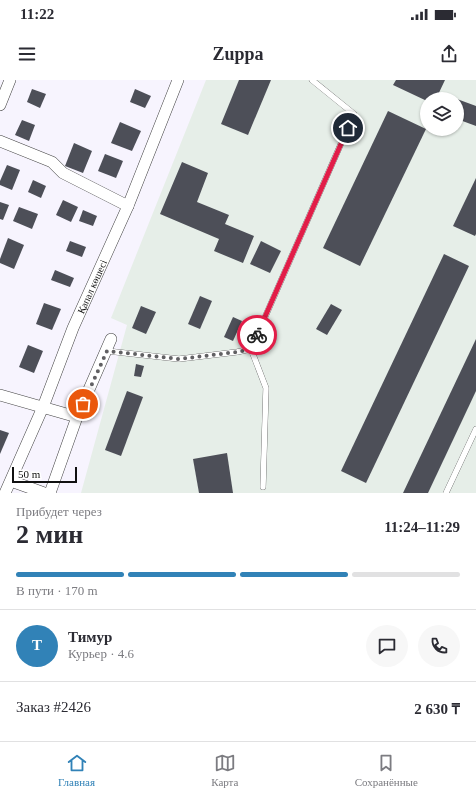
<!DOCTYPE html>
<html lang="ru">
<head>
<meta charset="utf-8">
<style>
	:root { --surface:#fff; --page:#f7f7f7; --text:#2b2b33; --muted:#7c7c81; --line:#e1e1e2; --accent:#3182b7 }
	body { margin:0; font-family:"Times New Roman",serif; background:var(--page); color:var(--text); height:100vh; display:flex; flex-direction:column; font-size:15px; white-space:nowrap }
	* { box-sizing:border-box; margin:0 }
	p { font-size:13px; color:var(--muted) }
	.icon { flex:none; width:22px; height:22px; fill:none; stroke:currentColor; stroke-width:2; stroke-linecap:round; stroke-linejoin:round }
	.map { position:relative; height:413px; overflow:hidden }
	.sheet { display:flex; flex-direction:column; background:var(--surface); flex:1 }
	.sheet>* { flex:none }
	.buttons { position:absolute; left:420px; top:12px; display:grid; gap:8px }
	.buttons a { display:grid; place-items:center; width:44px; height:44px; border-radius:50%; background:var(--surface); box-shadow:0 1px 3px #0004; font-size:20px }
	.scale { position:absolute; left:12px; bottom:10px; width:65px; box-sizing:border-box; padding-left:4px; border:2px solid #101010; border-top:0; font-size:11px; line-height:14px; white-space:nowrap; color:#101010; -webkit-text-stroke:3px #fff; paint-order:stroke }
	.pin { position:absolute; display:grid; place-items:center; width:34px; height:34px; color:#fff; margin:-17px; border:2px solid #fff; border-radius:50%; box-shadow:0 1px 4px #0007 }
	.courier { position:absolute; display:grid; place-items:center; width:40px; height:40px; margin:-20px; border:3px solid #e11d48; border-radius:50%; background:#fff; color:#222; box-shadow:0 1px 5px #0007 }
	.headline em { font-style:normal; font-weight:600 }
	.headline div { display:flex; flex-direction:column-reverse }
	.headline { display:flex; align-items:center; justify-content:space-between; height:68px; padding:0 16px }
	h1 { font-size:26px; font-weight:600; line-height:30px }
	.bar { display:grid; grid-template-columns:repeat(4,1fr); gap:6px 4px; align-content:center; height:48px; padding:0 16px }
	.bar i { height:5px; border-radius:3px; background:var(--line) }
	.bar .selected { background:var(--accent) }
	.bar p { grid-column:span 4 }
	.line { display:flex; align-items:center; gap:10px; padding:0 16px; border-top:1px solid var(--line) }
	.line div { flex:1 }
	.round { display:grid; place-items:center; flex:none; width:42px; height:42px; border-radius:21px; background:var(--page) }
	.status { display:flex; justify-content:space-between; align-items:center; height:28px; padding:0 20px; background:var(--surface); direction:ltr }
	.status svg { height:11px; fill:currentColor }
	header { display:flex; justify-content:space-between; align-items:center; height:52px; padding:0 16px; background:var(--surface); font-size:18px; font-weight:600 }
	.tabs { display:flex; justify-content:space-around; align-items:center; height:56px; border-top:1px solid var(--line); background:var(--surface); font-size:11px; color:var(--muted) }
	.tabs a { display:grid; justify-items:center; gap:2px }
	.tabs .selected { color:var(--accent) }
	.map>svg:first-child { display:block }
</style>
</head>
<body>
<div class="status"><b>11:22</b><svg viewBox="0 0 49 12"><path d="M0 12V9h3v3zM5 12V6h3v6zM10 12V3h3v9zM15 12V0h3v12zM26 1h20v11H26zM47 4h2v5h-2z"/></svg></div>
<header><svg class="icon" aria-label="menu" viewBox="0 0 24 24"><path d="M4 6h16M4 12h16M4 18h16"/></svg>Zuppa<svg class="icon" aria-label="share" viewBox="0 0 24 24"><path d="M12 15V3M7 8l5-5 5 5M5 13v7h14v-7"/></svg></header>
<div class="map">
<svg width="476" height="413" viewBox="0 0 476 413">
	<rect width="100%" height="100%" fill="#f7f4fe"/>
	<!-- industrial -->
	<path fill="#e6eee8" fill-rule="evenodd" d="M 206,0 L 476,0 L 476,413 L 81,413 L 127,245 L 111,238 ZM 427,19 L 457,19 L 457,49 L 427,49 Z"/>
	<!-- building -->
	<g fill="#4d4f58">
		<polygon points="239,0 271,0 248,55 221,44"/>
		<polygon points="396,0 445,0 436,19 427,19 427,21 393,5"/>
		<polygon points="32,9 46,14 40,28 27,22"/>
		<polygon points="135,9 151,16 145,28 130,22"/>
		<polygon points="457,19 476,26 476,46 457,39"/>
		<polygon points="388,31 426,49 360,186 323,168"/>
		<polygon points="22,40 35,45 29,61 15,55"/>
		<polygon points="120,42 141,51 132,71 111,63"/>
		<polygon points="74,63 92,71 83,93 65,86"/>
		<polygon points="105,74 123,81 116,98 98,91"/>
		<polygon points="182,82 208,93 197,122 229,135 225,144 254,156 243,183 214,171 219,159 160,134"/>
		<polygon points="7,85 20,90 12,110 0,105 0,101"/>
		<polygon points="476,98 476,154 475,156 453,146"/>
		<polygon points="33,100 46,106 41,118 28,112"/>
		<polygon points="63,120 78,127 71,142 56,135"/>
		<polygon points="0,122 9,125 3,140 0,139"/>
		<polygon points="19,127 38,134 32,149 13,141"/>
		<polygon points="83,130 97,136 93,146 79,141"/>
		<polygon points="8,158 24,165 14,189 0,183 0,179"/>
		<polygon points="70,161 86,167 82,177 66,171"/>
		<polygon points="261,161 281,171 270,193 250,184"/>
		<polygon points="444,174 469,186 366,403 341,391"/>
		<polygon points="55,190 74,198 70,207 51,200"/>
		<polygon points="200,216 212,221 200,249 188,244"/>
		<polygon points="44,223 61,229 52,250 36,244"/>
		<polygon points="331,224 342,230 327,255 316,249"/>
		<polygon points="141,226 156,232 146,254 132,248"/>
		<polygon points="233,237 242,241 233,261 224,257"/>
		<polygon points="476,259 476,311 428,413 403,413"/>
		<polygon points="28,265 43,271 34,293 19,287"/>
		<polygon points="136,284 144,286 141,297 134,296"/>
		<polygon points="127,311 143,317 121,376 105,370"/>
		<polygon points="0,350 9,353 0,374"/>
		<polygon points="227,373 233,413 199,413 193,379"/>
	</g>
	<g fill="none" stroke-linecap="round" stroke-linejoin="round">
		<!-- service casing -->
		<g stroke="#434343" stroke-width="6">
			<g id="service">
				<polyline points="251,269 266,308 263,407"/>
				<polyline points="107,271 179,279 237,272 251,269 354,34 312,0"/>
				<polyline points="446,413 476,349"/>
			</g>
		</g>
		<!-- minor casing -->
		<g stroke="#434343" stroke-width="12">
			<g id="minor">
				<polyline points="0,25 10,0"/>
				<polyline points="0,61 52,82 63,93 128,126"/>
				<polyline points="0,315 77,337"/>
				<polyline points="11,401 44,413"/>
				<path id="s1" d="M 5,413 L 43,327 L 73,248 L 128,126 L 178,0"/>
				<polyline points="50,413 77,337 111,259"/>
			</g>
		</g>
		<!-- service -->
		<use href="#service" stroke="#fff" stroke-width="5.5"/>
		<!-- minor -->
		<use href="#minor" stroke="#fff" stroke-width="11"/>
	</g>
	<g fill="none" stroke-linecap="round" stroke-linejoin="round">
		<!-- done -->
		<polyline stroke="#616063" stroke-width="4" stroke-dasharray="0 7.2" points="83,324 107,271 179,279 237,272 251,269 257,255"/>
		<!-- route -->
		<polyline stroke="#e11d48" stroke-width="5" points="257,255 348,48"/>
	</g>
	<g text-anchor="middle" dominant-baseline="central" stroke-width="4" stroke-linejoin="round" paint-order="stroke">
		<!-- street labels -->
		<g font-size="10" fill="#101010" stroke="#fff">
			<text stroke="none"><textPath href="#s1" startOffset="224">Қапал көшесі</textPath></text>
		</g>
	</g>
</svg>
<div class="buttons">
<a><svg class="icon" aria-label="layers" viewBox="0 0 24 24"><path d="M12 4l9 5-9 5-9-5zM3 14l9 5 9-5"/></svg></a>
</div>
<div class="scale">50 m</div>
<div class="pin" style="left:83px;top:324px;background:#ea580c"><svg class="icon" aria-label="bag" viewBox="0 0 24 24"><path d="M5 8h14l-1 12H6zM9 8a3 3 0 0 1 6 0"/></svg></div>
<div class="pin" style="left:348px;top:48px;background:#1f2937"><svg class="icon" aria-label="home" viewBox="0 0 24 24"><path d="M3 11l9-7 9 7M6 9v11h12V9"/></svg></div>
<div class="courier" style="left:257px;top:255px"><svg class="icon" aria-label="bike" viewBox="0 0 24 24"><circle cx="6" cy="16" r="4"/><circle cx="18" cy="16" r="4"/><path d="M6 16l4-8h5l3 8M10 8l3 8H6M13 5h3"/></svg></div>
</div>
<section class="sheet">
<div class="headline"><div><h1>2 мин</h1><p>Прибудет через</p></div><em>11:24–11:29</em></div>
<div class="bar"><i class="selected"></i><i class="selected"></i><i class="selected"></i><i></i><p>В пути · 170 m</p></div>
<div class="line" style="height:72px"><b class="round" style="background:var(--accent);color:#fff">Т</b><div><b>Тимур</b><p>Курьер · 4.6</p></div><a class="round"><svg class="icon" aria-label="chat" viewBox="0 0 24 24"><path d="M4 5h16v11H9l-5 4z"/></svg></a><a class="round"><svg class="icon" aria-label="phone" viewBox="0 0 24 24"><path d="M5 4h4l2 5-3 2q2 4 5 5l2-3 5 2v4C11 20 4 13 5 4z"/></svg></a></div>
<div class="line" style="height:52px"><div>Заказ #2426</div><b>2 630 ₸</b></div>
</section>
<nav class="tabs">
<a class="selected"><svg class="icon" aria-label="home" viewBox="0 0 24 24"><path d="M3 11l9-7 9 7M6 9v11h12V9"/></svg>Главная</a>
<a><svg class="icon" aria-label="map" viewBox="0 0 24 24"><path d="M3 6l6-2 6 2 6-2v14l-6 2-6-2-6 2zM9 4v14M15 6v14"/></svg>Карта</a>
<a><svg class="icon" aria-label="saved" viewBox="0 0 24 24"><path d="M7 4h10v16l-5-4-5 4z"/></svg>Сохранённые</a>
</nav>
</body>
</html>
